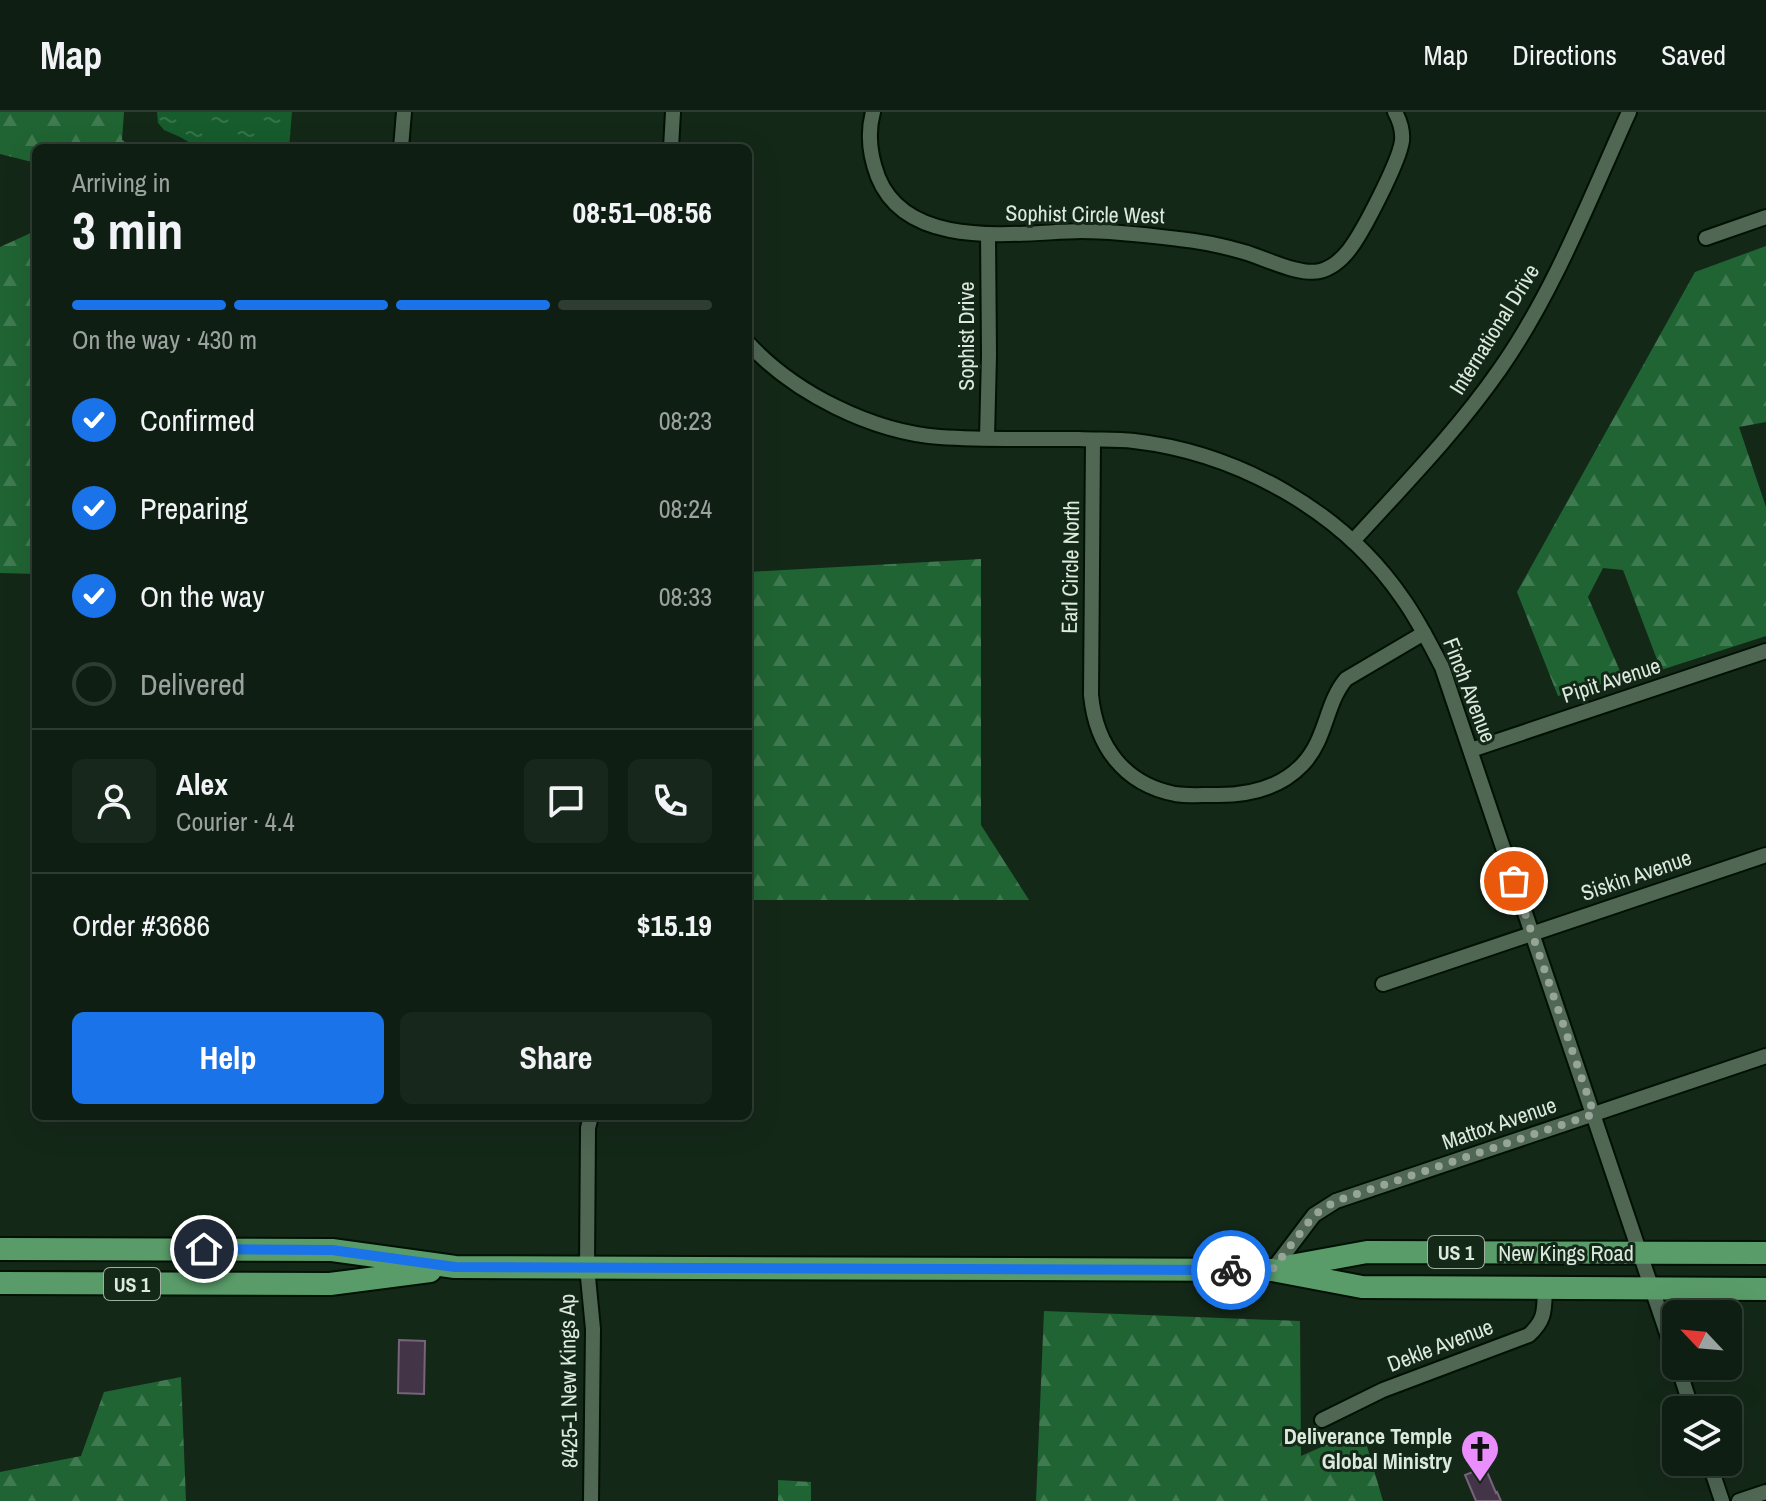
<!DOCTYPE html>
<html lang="en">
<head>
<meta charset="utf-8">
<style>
	:root { --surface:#0f1e12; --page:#18271b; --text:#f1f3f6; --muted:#9ba29f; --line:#2f3c32; --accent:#1a73e8 }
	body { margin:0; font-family:"Archivo Narrow",sans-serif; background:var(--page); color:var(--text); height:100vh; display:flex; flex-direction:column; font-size:30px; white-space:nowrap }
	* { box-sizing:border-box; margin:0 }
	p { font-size:26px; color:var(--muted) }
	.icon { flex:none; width:44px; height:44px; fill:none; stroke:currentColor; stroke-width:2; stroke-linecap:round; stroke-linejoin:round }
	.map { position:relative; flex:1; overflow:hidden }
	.drawer { position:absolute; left:32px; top:32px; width:720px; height:976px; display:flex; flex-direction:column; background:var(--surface); border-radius:12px; box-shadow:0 8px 32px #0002,0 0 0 2px var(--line) }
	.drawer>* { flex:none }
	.needle { width:52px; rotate:296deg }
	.controls { position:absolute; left:1662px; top:1188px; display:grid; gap:16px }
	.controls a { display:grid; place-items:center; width:80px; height:80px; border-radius:12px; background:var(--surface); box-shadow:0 8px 32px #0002,0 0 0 2px var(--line); font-size:40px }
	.pin { position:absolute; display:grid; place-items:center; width:68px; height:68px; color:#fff; margin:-34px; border:4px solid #fff; border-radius:50%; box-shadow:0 2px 8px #0007 }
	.courier { position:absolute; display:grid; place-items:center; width:80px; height:80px; margin:-40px; border:6px solid #1a73e8; border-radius:50%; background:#fff; color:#222; box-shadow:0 2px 10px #0007 }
	.overview em { font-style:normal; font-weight:700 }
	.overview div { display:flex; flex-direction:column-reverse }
	.overview { display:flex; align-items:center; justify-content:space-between; height:136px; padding:0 40px }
	h1 { font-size:52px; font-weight:700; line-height:60px }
	.bar { display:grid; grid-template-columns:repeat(4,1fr); gap:12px 8px; align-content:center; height:96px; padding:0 40px }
	.bar i { height:10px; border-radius:6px; background:var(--line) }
	.bar .selected { background:var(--accent) }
	.bar p { grid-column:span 4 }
	.line { display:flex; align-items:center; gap:20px; padding:0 40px; border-top:2px solid var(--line) }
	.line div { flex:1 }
	.round { display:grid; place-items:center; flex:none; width:84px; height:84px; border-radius:12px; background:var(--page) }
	ol { padding:0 40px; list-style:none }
	li { display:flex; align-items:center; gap:24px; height:88px }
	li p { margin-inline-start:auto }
	li .icon { padding:8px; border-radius:50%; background:var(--accent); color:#fff; stroke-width:4 }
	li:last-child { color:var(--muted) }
	li i { width:44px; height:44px; border:4px solid var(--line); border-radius:50% }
	.cta { display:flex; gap:16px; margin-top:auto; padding:16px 40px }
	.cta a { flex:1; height:92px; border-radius:12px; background:var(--accent); color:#fff; font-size:32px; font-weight:700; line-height:92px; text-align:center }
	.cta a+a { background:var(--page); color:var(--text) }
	header { display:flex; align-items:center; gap:48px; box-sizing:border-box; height:112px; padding:0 40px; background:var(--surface); border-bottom:2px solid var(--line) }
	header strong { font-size:38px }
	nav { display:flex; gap:44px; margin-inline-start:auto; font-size:28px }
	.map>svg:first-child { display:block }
</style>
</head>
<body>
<header>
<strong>Map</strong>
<nav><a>Map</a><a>Directions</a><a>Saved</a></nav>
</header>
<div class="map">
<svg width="1766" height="1389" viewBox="0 0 1766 1389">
	<defs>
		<pattern id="forest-firs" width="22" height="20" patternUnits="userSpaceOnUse" patternTransform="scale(2)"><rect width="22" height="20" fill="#206433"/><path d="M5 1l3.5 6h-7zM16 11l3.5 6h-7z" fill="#407a50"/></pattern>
		<pattern id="water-ripples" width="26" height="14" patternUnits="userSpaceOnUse" patternTransform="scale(2)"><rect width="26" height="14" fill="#165c2c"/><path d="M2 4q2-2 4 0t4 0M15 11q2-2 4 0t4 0" fill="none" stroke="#37734a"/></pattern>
	</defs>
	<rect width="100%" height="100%" fill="#142818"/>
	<!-- forest -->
	<g fill="url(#forest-firs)">
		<polygon points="0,0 124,0 122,28 135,36 36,36 36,51 0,42"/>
		<polygon points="36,116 36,462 0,461 0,135 35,119"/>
		<polygon points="1766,134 1766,310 1739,315 1766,395 1766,524 1661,558 1623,458 1603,456 1588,485 1623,566 1558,584 1517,480 1695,160"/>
		<polygon points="981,447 981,713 1029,788 748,788 748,460"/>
		<polygon points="1044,1199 1300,1209 1301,1344 1362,1317 1383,1389 1036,1389"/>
		<polygon points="181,1265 186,1389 0,1389 0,1360 81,1344 104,1280"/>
		<polygon points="778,1368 811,1370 811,1389 778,1389"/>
	</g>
	<!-- water -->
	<polygon fill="url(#water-ripples)" points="157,0 292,0 289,36 199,36 180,25 164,18 158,11"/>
	<!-- building -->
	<g fill="#443448" stroke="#76647a" stroke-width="2">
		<polygon points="399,1228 425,1229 424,1282 398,1281"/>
		<polygon points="1485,1355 1496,1381 1497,1380 1501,1389 1476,1389 1465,1363"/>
	</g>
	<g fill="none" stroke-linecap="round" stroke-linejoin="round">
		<!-- minor casing -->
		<g stroke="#011104" stroke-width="18">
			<g id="minor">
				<path d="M 873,0 C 867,22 870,44 878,65 C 908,140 1018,120 1081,119 C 1114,119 1146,123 1179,127 C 1200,129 1223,134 1244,140 C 1265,146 1299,164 1320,159 C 1332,156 1342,147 1349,138 C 1363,120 1399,50 1402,29 C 1403,18 1400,9 1395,0"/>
				<polyline points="401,36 404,0"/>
				<polyline points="671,36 673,0"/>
				<polyline points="1706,126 1766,105"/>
				<path d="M 748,231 C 794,281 872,320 940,325 C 986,328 1033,327 1079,327 C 1097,328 1116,327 1134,329 C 1238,341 1343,399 1403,487 C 1418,508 1430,532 1442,555 L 1676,1248"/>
				<polyline points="987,326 989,243 988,122"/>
				<path d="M 1093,328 L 1091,583 C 1096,634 1124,672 1175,682 C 1187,684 1200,683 1212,683 C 1245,684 1278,678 1302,653 C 1327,627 1325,592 1346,567 L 1424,521"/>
				<path d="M 1353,429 C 1404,373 1457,319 1500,257 C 1554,180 1590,86 1629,0"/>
				<polyline points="1471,638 1766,539"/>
				<polyline points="1383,872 1766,743"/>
				<polyline points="591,1004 588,1016 587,1155 593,1217 591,1389"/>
				<polyline points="1273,1157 1314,1103 1336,1089 1766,944"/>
				<polyline points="1678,1254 1692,1298"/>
				<path d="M 1322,1308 L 1383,1278 L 1529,1223 C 1546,1207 1544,1198 1545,1176"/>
				<polyline points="1709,1350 1722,1389"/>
				<polyline points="1739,1389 1766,1380"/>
			</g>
		</g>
		<!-- trunk casing -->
		<g stroke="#011104" stroke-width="26">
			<g id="trunk">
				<polyline points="0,1137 332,1138 455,1155 1272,1158 1362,1175 1766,1177"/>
				<polyline points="1285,1155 1367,1140 1766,1141"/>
				<polyline points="0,1171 330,1172 430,1159"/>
			</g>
		</g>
		<!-- minor -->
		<use href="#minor" stroke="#506754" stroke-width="14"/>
		<!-- trunk -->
		<use href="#trunk" stroke="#5a9c69" stroke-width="22"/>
	</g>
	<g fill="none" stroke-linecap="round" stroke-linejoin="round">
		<!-- done -->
		<polyline stroke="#96a598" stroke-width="8" stroke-dasharray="0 14.4" points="1231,1158 1272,1158 1314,1103 1336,1089 1594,1002 1514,769"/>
		<!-- route -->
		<polyline stroke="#1a73e8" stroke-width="10" points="204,1137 332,1138 455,1155 1231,1158"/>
	</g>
	<!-- icons -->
	<defs>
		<g id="church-pin" transform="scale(2)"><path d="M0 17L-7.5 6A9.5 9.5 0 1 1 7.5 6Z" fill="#ea8dfd" stroke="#142818"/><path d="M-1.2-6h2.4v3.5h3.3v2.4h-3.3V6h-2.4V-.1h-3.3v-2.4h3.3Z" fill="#111"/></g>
	</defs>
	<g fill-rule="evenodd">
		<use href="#church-pin" x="1480" y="1337"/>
	</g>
	<g text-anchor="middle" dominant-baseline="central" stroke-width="6" stroke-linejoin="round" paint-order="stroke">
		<!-- shield labels -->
		<g fill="#142818" stroke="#a0afa2" stroke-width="2">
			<rect x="1428" y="1124" width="56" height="32" rx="6"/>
			<rect x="104" y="1156" width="56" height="32" rx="6"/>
		</g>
		<g font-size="20" font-weight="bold" fill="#dce9dd">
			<text x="1456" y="1140">US 1</text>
			<text x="132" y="1172">US 1</text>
		</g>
		<!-- street labels -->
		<g font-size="22" fill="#dce9dd" stroke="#142818">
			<text transform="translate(1085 102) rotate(1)">Sophist Circle West</text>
			<text transform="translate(1494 217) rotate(-58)">International Drive</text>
			<text transform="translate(966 224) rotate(-90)">Sophist Drive</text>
			<text transform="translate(1070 455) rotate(-89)">Earl Circle North</text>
			<text transform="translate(1611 568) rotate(-18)">Pipit Avenue</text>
			<text transform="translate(1470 578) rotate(69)">Finch Avenue</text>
			<text transform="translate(1636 763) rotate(-19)">Siskin Avenue</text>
			<text transform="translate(1499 1011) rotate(-19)">Mattox Avenue</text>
			<text x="1566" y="1141">New Kings Road</text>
			<text transform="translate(1440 1233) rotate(-21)">Dekle Avenue</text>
			<text transform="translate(568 1269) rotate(-91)">8425-1 New Kings Ap</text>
		</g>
		<!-- poi labels -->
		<g font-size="22" font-weight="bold" fill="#dce9dd" stroke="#142818" text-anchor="end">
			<text x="1452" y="1324">Deliverance Temple<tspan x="1452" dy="25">Global Ministry</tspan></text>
		</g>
	</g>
</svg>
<div class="controls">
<a><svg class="needle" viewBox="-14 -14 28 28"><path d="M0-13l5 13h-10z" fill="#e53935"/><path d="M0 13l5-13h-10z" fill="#9ba29f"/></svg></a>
<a><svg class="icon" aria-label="layers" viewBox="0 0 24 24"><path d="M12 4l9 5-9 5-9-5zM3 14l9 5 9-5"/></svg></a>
</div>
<div class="pin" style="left:1514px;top:769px;background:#ea580c"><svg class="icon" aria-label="bag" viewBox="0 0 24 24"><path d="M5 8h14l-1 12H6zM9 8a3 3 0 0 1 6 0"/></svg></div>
<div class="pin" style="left:204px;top:1137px;background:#1f2937"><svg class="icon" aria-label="home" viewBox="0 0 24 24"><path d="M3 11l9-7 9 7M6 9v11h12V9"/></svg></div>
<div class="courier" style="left:1231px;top:1158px"><svg class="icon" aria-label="bike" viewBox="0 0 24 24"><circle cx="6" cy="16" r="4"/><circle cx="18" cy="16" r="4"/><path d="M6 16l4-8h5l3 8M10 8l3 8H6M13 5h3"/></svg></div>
<section class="drawer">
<div class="overview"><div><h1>3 min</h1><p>Arriving in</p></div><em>08:51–08:56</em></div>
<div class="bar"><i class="selected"></i><i class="selected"></i><i class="selected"></i><i></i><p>On the way · 430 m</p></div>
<ol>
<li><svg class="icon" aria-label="check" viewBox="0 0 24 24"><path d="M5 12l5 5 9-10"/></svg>Confirmed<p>08:23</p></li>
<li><svg class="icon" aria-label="check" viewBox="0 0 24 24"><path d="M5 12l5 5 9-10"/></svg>Preparing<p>08:24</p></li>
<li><svg class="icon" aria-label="check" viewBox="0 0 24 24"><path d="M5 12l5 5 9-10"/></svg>On the way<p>08:33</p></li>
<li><i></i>Delivered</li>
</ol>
<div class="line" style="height:144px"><a class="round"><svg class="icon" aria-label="person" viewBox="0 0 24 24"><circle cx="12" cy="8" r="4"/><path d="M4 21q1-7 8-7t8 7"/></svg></a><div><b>Alex</b><p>Courier · 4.4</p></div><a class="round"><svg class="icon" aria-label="chat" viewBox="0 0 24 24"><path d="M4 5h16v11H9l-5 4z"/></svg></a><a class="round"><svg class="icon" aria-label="phone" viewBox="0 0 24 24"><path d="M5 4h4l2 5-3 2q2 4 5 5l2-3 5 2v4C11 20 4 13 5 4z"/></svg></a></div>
<div class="line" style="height:104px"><div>Order #3686</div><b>$15.19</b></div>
<div class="cta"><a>Help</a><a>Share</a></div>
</section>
</div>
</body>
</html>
